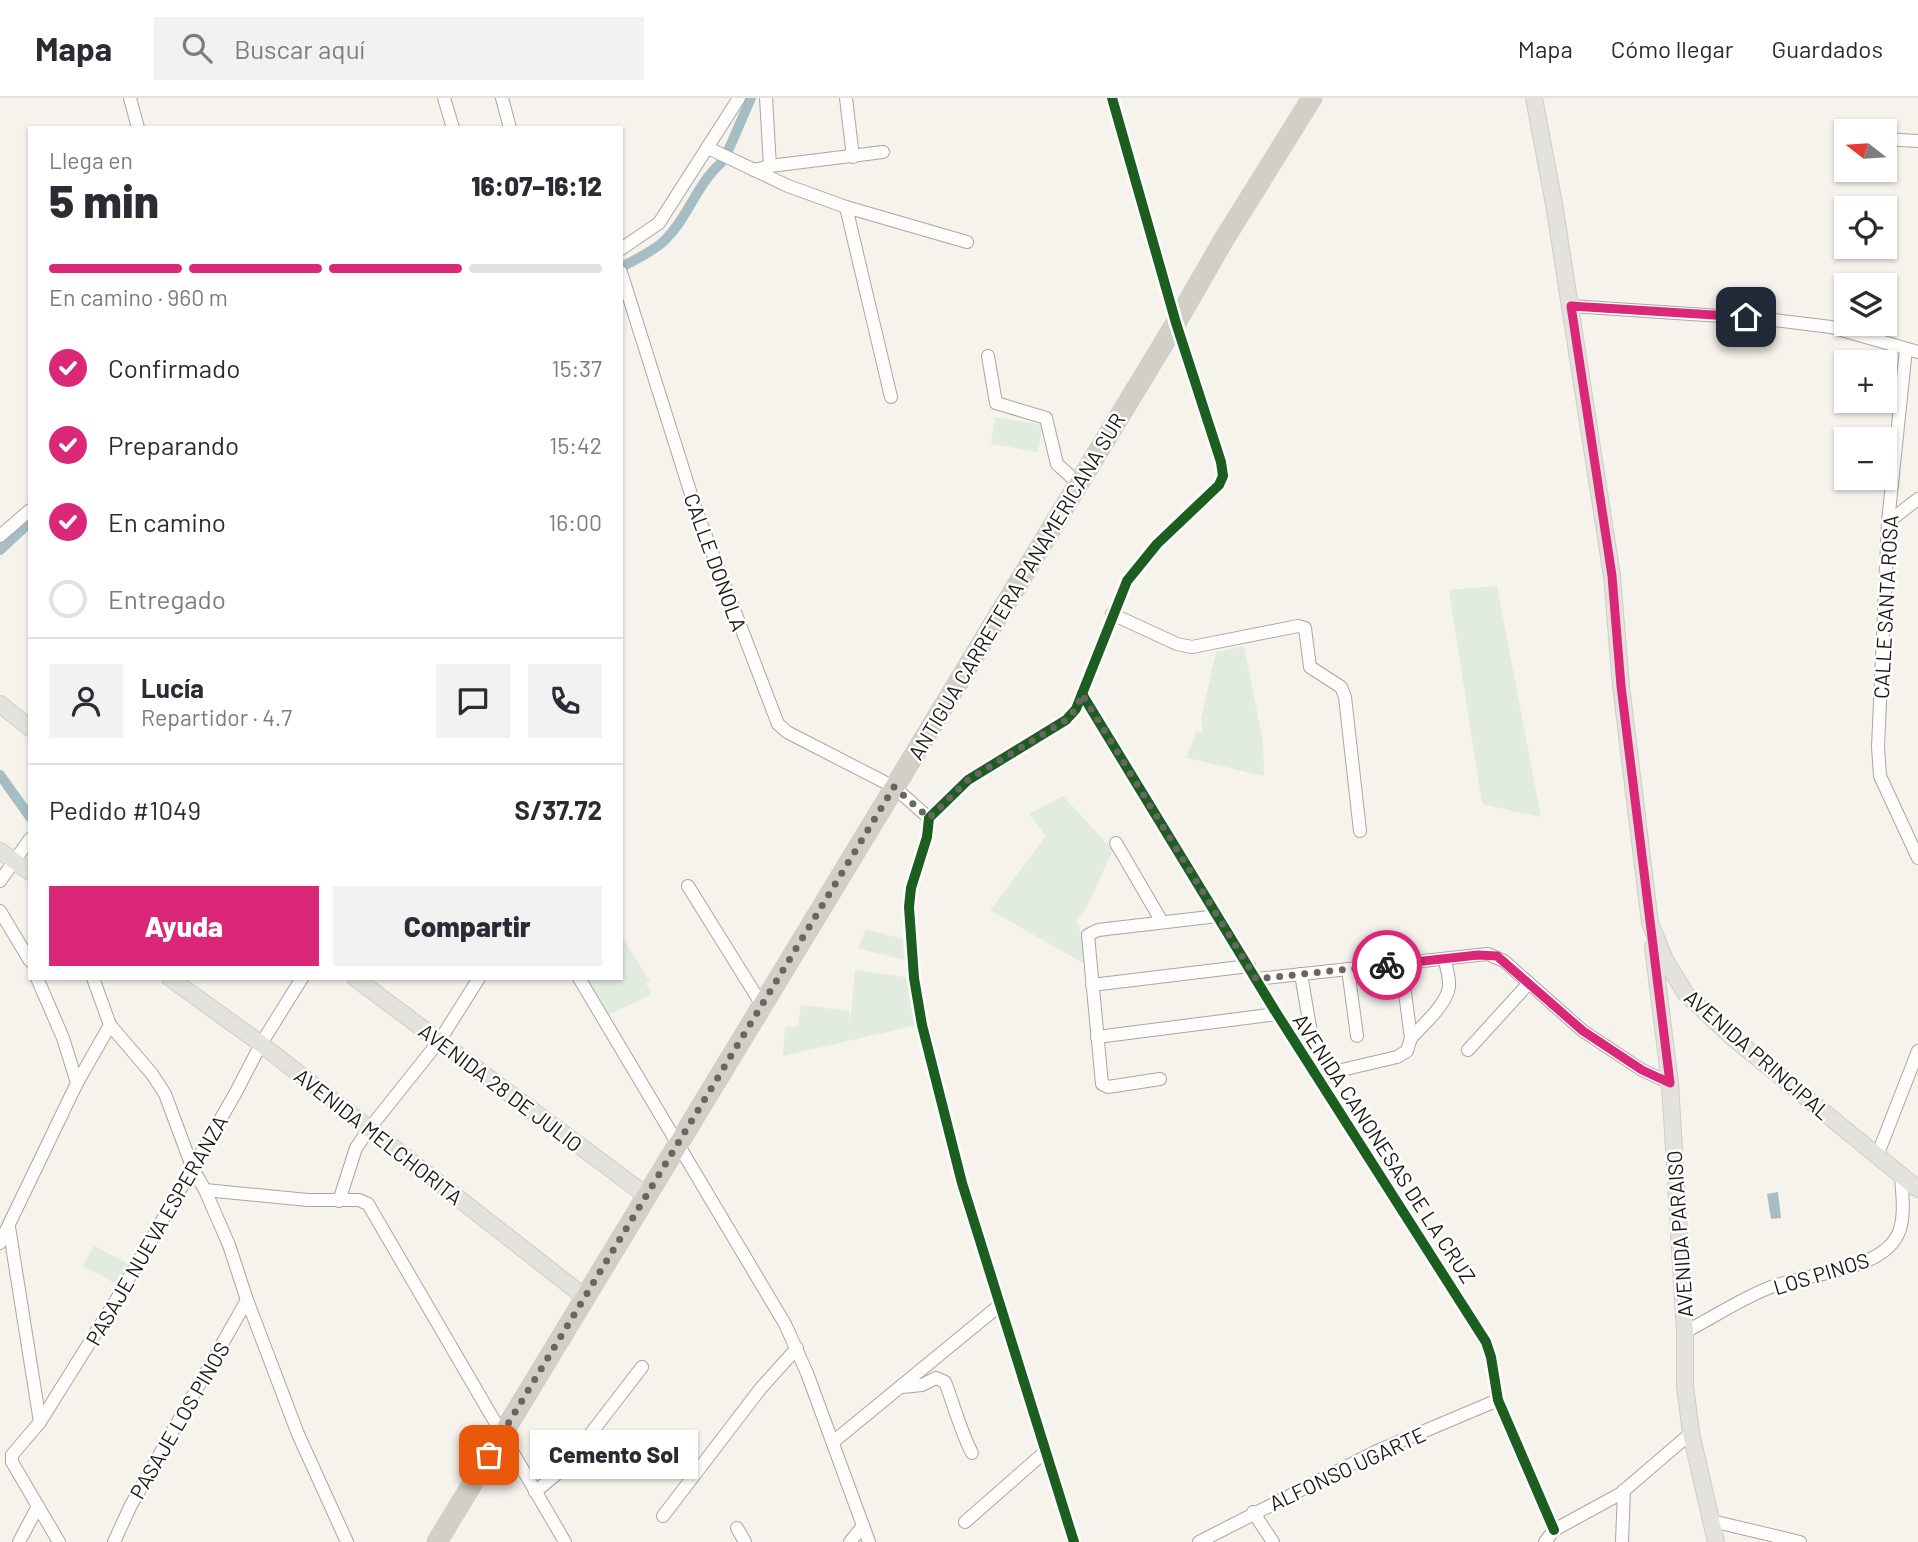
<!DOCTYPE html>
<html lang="es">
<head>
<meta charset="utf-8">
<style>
	:root { --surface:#fff; --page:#f2f2f3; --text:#2b2b33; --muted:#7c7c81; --line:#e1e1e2; --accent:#db2777 }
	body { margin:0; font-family:Barlow,sans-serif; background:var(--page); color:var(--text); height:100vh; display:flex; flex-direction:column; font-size:26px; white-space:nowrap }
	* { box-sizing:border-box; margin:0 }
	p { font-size:23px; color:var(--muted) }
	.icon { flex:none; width:38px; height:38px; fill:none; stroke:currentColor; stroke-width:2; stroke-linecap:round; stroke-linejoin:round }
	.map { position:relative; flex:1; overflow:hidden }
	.sheet { position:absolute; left:28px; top:28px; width:595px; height:854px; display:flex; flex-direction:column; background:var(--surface); border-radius:0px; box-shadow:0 2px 5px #0004 }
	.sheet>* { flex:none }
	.needle { width:46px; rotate:287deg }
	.fabs { position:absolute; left:1834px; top:21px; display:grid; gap:14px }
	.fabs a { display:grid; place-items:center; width:63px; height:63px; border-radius:0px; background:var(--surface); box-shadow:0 2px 5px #0004; font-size:35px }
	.pin { position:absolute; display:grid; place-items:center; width:60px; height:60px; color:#fff; margin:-30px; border-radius:14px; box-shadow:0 4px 10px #0006 }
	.courier { position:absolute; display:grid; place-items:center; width:70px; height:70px; margin:-35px; border:5px solid #db2777; border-radius:50%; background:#fff; color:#222; box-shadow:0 2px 9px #0007 }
	.bubble { position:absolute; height:49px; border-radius:0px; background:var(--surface); box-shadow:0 2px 5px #0004; font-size:23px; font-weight:800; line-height:49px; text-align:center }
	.head em { font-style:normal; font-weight:800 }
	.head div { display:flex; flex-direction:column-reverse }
	.head { display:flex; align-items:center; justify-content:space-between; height:119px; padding:0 21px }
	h1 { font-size:46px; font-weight:800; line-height:52px }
	.bar { display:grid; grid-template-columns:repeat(4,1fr); gap:10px 7px; align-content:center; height:84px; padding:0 21px }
	.bar i { height:9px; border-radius:5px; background:var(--line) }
	.bar .active { background:var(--accent) }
	.bar p { grid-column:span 4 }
	.line { display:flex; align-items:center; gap:18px; padding:0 21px; border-top:2px solid var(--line) }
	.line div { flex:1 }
	.round { display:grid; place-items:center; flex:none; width:74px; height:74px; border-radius:0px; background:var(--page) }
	ol { padding:0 21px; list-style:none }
	li { display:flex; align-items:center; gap:21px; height:77px }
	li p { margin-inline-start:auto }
	li .icon { padding:7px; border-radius:50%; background:var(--accent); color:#fff; stroke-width:4 }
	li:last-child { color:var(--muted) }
	li i { width:38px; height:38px; border:4px solid var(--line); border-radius:50% }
	.cta { display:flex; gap:14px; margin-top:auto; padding:14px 21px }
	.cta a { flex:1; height:80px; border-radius:0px; background:var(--accent); color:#fff; font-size:28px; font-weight:800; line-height:80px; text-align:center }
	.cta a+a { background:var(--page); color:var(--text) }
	header { display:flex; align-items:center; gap:42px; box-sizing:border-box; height:98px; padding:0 35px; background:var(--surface); border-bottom:2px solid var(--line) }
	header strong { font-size:33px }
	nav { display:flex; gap:38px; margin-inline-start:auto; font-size:24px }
	.search { width:490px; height:63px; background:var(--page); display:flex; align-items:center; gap:18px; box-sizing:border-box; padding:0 24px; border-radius:0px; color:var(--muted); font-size:26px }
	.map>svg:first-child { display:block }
</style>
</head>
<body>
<header>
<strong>Mapa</strong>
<div class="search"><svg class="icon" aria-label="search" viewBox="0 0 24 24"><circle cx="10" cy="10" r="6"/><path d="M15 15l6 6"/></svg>Buscar aquí</div>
<nav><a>Mapa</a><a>Cómo llegar</a><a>Guardados</a></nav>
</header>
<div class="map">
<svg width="1918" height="1444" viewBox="0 0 1918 1444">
	<rect width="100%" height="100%" fill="#f5f3ec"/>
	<!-- green -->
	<g fill="#e2ebe0">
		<polygon points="995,319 1043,327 1038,354 991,346"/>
		<polygon points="1497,488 1541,719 1482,706 1449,492"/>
		<polygon points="1244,548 1263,644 1264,678 1187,660 1196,634 1203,635 1201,621 1216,554"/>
		<polygon points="1063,698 1113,752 1085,813 1076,822 1095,872 990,812 1046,738 1029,716"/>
		<polygon points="866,831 903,841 904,862 858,850"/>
		<polygon points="621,838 650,883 646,885 651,897 608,917 585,880 621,880"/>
		<polygon points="855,872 911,880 917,927 783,958 785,929 798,928 801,907 849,913 850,926"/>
		<polygon points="94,1148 135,1169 124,1190 83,1168"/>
	</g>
	<!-- water -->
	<polygon fill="#a6bec3" points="1778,1094 1781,1120 1771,1121 1767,1096"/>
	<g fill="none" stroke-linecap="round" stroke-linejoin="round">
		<!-- canal -->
		<g stroke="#a6bec3" stroke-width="10">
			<polyline points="728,53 751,0"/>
			<path d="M 622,169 C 636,161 654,153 665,142 C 688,120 696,87 721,65"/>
			<polyline points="0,452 30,424"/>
			<polyline points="0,677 30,719"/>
		</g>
		<!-- minor casing -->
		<g stroke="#a8a7a2" stroke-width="14">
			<g id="minor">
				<polyline points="130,0 138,30"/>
				<polyline points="444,0 453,30"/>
				<polyline points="502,0 510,30"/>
				<polyline points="766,0 770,68"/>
				<polyline points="846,0 853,59"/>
				<polyline points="1885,41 1918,43"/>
				<polyline points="708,50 788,88 846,109 967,144"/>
				<polyline points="754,72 770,68 883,54"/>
				<polyline points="846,109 891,299"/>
				<polyline points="621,151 659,125 739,0"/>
				<polyline points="621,174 696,412 778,626 787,634 894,689 929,720"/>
				<polyline points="1571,208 1766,221 1831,229 1918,254"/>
				<polyline points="1906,251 1888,424 1878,649 1880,678 1918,760"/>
				<polyline points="988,258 996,305 1046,320 1057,366 1078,385"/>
				<polyline points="1888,424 1918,401"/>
				<polyline points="0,438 30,412"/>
				<polyline points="1112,516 1177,546 1192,549 1298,528 1305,530 1310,569 1341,589 1345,599 1360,733"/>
				<polyline points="1082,596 1277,916 1486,1244 1491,1259 1498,1302 1554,1432"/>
				<polyline points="929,720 968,682 1066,622 1076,611 1127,483 1157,446 1219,387 1223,378 1221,364 1176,225 1112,0"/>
				<polyline points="929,720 927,739 911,790 909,809 914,880 922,927 962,1085 1074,1444"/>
				<polyline points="1116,745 1162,824"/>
				<polyline points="0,783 30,741"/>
				<polyline points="688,788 762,907"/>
				<polyline points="0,813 30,863"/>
				<polyline points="1348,871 1357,938"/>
				<polyline points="1301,876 1312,941"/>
				<polyline points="37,880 63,940 77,985"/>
				<polyline points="93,880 110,927 152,976 165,996 193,1071 205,1092 229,1147 247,1202 298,1336 347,1444"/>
				<polyline points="579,880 785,1226 807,1275 869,1444"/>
				<polyline points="1256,881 1478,857 1488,856 1504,863 1583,933 1642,972 1670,985"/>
				<polyline points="1092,887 1249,868"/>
				<polyline points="1097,939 1277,916"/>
				<path d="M 1411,940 C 1422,928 1447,906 1449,889 C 1450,880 1446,870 1445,861"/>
				<polyline points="1468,952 1529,885"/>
				<polyline points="1333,974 1397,959 1407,953 1411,940 1401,865"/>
				<polyline points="1160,981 1108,989 1102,986 1088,837 1098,832 1218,818"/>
				<polyline points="1877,1058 1918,953"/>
				<polyline points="205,1092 308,1102 359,1102 368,1106 565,1444"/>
				<polyline points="339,1103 356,1050 369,1031 440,942 479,880"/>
				<polyline points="9,1129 40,1324"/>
				<polyline points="0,1145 77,985 110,927"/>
				<path d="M 1685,1234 C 1714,1219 1742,1200 1771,1189 C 1806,1175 1887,1174 1900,1131 C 1905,1114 1902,1095 1901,1078"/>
				<path d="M 902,1289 L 922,1287 L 936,1280 L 945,1284 C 954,1307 960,1332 972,1355"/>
				<polyline points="833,1344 1000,1207"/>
				<polyline points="535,1394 565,1369 642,1269"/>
				<polyline points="1253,1414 1273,1444"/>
				<polyline points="663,1418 761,1290 797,1250"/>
				<polyline points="1712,1423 1800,1444"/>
				<polyline points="965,1424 1046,1353"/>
				<polyline points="737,1430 745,1444"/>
				<polyline points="19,1444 38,1408"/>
				<polyline points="59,1444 12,1364 12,1357 40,1324 118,1199 235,996 261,946 302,880"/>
				<polyline points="114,1444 131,1407 247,1202"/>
				<polyline points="850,1444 863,1428"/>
				<polyline points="1199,1444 1377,1353 1498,1302"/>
				<polyline points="1545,1444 1554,1432 1620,1396 1691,1335"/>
				<polyline points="1622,1444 1624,1392"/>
			</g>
		</g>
		<!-- major casing -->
		<g stroke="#cecdc9" stroke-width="18">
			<g id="major">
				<polyline points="1534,0 1554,106 1612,478 1621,588 1650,825 1665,862 1686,896 1732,939 1918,1091"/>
				<polyline points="0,606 30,630"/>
				<polyline points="0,753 30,774"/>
				<polyline points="1653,849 1670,985 1685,1234 1685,1288 1691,1335 1716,1444"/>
				<polyline points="170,880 261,946 586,1200"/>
				<polyline points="355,880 647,1098"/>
			</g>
		</g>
		<!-- highway casing -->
		<g stroke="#cecdc9" stroke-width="21">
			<polyline id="highway" points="437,1444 1176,225 1223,143 1312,0"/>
		</g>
		<!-- minor -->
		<use href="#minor" stroke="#fefdfc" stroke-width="12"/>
		<!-- major -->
		<use href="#major" stroke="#e4e2dc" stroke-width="16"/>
		<!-- highway -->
		<use href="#highway" stroke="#d2d0c6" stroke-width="19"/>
		<!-- cycleway casing -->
		<g stroke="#fff" stroke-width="15">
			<g id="cycleway">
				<polyline points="1082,596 1277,916 1486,1244 1491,1259 1498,1302 1554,1432"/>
				<polyline points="1074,1444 962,1085 922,927 914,880 909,809 911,790 927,739 929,720 968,682 1066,622 1076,611 1127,483 1157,446 1219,387 1223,378 1221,364 1176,225 1112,0"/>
			</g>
		</g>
		<!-- cycleway -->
		<use href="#cycleway" stroke="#1b5e20" stroke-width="10"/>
	</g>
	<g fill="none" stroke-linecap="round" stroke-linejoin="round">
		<!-- done -->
		<polyline stroke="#686661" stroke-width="7" stroke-dasharray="0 12.6" points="489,1357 894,689 929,720 968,682 1066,622 1076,611 1082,596 1256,881 1387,867"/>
		<!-- route -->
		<polyline stroke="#db2777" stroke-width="9" points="1387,867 1478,857 1497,858 1583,933 1642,972 1670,985 1621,588 1612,478 1571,208 1746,219"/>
	</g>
	<g text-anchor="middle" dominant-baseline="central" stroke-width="5" stroke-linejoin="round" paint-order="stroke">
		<!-- street labels -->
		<g font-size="21" fill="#1c1a16" stroke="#fff">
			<text transform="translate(716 464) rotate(70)">CALLE DONOLA</text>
			<text transform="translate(1016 488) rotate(-59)">ANTIGUA CARRETERA PANAMERICANA SUR</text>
			<text transform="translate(1885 509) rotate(-87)">CALLE SANTA ROSA</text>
			<text transform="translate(1758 956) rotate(41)">AVENIDA PRINCIPAL</text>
			<text transform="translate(501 989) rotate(37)">AVENIDA 28 DE JULIO</text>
			<text transform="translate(379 1038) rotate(38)">AVENIDA MELCHORITA</text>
			<text transform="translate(1385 1050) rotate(57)">AVENIDA CANONESAS DE LA CRUZ</text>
			<text transform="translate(156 1132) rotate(-60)">PASAJE NUEVA ESPERANZA</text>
			<text transform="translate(1679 1136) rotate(-94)">AVENIDA PARAISO</text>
			<text transform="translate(1821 1175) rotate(-17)">LOS PINOS</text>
			<text transform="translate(179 1322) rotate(-60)">PASAJE LOS PINOS</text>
			<text transform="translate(1347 1370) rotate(-25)">ALFONSO UGARTE</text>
		</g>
	</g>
</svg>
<div class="fabs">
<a><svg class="needle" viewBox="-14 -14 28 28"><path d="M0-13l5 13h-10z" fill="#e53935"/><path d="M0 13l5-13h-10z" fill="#7c7c81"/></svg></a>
<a><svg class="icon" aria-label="locate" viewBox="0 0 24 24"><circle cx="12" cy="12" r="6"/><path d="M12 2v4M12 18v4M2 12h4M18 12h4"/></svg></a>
<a><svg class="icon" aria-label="layers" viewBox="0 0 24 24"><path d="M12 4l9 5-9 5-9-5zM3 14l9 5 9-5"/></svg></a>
<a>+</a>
<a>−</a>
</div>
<div class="pin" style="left:489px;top:1357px;background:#ea580c"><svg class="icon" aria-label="bag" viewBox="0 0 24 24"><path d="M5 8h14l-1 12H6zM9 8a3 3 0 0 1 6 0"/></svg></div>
<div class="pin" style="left:1746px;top:219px;background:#1f2937"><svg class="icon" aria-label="home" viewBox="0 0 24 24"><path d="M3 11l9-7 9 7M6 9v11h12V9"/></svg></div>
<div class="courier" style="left:1387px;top:867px"><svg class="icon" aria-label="bike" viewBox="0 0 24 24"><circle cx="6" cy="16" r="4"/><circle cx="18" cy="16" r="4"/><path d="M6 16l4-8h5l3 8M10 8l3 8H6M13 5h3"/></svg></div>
<div class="bubble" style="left:530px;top:1332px;width:168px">Cemento Sol</div>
<section class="sheet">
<div class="head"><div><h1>5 min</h1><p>Llega en</p></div><em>16:07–16:12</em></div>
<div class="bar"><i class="active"></i><i class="active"></i><i class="active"></i><i></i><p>En camino · 960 m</p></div>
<ol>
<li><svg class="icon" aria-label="check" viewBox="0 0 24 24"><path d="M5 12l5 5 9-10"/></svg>Confirmado<p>15:37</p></li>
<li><svg class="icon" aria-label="check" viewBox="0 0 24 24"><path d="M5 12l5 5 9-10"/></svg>Preparando<p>15:42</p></li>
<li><svg class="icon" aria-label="check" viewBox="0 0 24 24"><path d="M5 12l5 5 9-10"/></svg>En camino<p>16:00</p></li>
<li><i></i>Entregado</li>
</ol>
<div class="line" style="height:126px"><a class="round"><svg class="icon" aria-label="person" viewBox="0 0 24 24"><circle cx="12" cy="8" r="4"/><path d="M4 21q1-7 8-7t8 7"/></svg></a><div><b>Lucía</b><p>Repartidor · 4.7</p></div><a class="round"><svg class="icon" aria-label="chat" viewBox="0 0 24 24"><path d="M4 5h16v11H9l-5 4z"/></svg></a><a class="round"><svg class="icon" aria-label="phone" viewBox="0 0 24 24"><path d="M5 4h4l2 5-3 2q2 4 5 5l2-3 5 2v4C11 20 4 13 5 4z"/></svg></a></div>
<div class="line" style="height:91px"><div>Pedido #1049</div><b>S/37.72</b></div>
<div class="cta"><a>Ayuda</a><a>Compartir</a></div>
</section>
</div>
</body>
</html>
